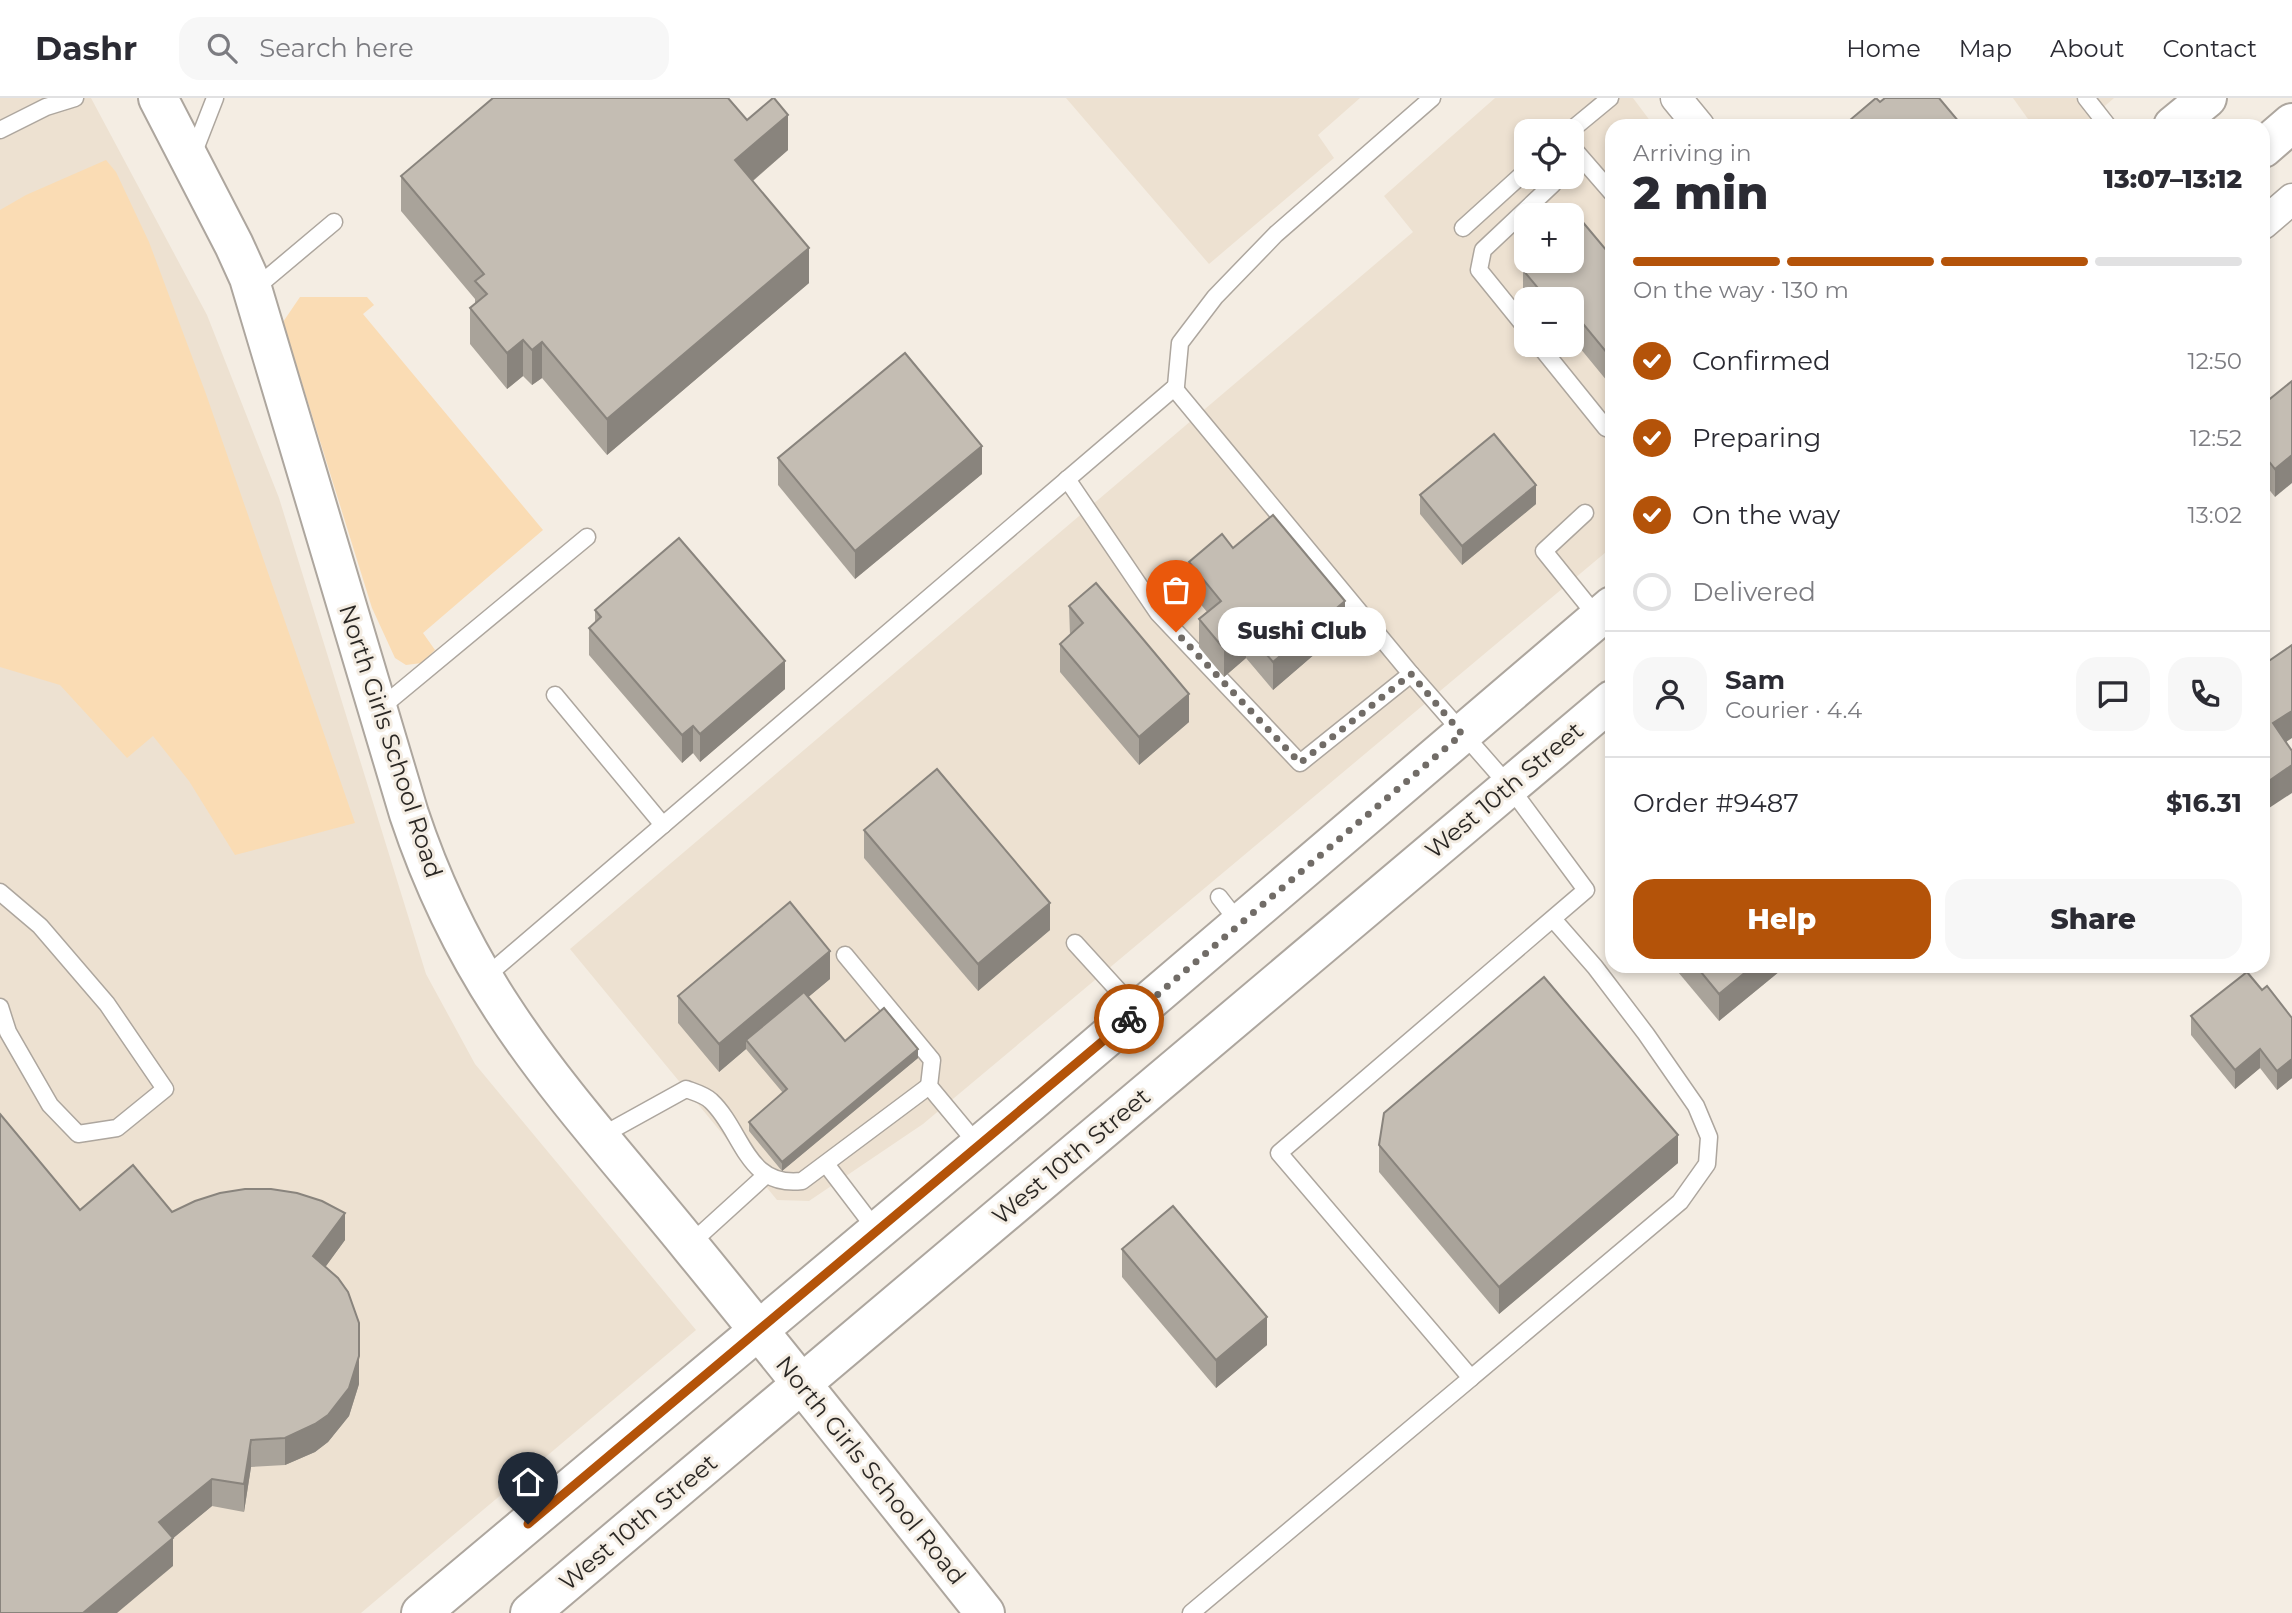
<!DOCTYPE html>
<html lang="en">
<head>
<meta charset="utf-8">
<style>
	:root { --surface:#fff; --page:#f7f7f7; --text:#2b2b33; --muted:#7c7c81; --line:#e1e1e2; --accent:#b45309 }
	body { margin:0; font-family:Montserrat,sans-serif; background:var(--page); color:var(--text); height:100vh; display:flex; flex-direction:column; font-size:26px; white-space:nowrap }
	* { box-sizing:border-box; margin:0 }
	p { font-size:23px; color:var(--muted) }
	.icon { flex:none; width:38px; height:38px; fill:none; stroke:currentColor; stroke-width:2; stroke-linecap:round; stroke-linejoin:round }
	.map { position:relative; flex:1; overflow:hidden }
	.details { position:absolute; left:1605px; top:21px; width:665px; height:854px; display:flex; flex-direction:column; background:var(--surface); border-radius:21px; box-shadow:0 4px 10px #0003 }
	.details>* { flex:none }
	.tools { position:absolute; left:1514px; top:21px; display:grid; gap:14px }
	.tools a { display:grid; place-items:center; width:70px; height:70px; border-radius:14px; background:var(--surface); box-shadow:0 4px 10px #0003; font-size:35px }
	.pin { position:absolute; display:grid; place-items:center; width:60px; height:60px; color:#fff; margin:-72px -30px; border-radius:50% 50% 50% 0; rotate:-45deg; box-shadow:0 0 7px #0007 }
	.pin .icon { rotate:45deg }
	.courier { position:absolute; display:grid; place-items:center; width:70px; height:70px; margin:-35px; border:5px solid #b45309; border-radius:50%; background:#fff; color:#222; box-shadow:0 2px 9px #0007 }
	.bubble { position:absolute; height:49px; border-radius:21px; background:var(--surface); box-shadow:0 4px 10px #0003; font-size:23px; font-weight:800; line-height:49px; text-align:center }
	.overview em { font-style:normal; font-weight:800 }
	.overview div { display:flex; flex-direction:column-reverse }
	.overview { display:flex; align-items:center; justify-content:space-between; height:119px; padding:0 28px }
	h1 { font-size:46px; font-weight:800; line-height:52px }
	.bar { display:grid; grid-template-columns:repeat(4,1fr); gap:10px 7px; align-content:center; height:84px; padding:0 28px }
	.bar i { height:9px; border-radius:5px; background:var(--line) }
	.bar .on { background:var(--accent) }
	.bar p { grid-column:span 4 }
	.line { display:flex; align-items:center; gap:18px; padding:0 28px; border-top:2px solid var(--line) }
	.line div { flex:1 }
	.round { display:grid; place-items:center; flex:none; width:74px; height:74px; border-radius:21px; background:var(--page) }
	ol { padding:0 28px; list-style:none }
	li { display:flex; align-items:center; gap:21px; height:77px }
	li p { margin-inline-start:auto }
	li .icon { padding:7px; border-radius:50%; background:var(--accent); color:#fff; stroke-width:4 }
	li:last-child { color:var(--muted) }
	li i { width:38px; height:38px; border:4px solid var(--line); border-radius:50% }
	.action { display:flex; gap:14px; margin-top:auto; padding:14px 28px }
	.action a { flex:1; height:80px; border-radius:21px; background:var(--accent); color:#fff; font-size:28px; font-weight:800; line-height:80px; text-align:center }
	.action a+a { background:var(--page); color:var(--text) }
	header { display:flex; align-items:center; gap:42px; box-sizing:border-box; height:98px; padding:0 35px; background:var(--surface); border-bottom:2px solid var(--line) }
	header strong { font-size:33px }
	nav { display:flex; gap:38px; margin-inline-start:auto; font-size:24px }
	.search { width:490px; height:63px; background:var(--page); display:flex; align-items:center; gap:18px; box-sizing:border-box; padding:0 24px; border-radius:21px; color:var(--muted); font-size:26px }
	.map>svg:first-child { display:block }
</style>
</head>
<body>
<header>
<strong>Dashr</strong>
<div class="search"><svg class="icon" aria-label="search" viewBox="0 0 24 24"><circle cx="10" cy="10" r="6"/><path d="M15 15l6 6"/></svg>Search here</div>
<nav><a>Home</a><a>Map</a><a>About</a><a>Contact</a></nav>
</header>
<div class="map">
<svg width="2292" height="1515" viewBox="0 0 2292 1515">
	<rect width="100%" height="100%" fill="#f4ede3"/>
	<!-- built -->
	<g fill="#ede1d1" fill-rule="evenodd">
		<polygon points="0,0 91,0 207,217 279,400 426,876 475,966 696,1232 361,1515 0,1515"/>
		<polygon points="1066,0 1360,0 1318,37 1334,60 1209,166"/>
		<path d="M 1495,0 L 1633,0 L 1654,28 L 1612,28 L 1612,449 L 923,1026 L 809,1103 L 777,1102 L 570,851 L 1413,134 L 1384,98 ZM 1526,33 L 1572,33 L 1572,79 L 1526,79 ZM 1526,117 L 1572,117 L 1572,163 L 1526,163 ZM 1526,201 L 1572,201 L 1572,247 L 1526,247 Z"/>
		<polygon points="2013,0 2114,0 2082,28 2033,28"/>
	</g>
	<!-- green -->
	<g fill="#fadcb4">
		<polygon points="106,62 116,74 149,144 206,296 355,725 235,757 189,683 153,638 127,660 60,587 0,569 0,112 26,97"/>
		<polygon points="300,199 367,199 374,207 363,216 543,432 423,535 435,552 422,565 406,567 395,560 372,510 283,224"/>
	</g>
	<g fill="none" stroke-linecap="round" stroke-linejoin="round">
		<!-- service casing -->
		<g stroke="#ada69e" stroke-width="19">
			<g id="service">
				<polyline points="2086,0 2108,28"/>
				<polyline points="0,32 46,9 75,0"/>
				<polyline points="1570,33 1610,0"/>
				<polyline points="1572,49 1612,95"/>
				<polyline points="192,59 215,0"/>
				<polyline points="1463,130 1526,73"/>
				<polyline points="253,192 334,124"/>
				<polyline points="1526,230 1479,172 1483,152 1553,86 1553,79"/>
				<polyline points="1539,247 1606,330 1612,332"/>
				<polyline points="1067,381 1158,515 1300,665 1411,576 1174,290"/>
				<polyline points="1585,415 1544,453 1598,520"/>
				<polyline points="555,597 663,727"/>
				<polyline points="378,612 587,439"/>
				<polyline points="0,794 40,828 107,906 165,991 117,1030 78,1036 50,1007 8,934 0,909"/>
				<polyline points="1219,799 1240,826"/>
				<polyline points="1075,845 1137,913"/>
				<polyline points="845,857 932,962 929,988 978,1047"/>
				<polyline points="484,880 1174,290 1176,288 1180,245 1215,199 1276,136 1432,0"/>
				<path d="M 601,1038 L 686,991 C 694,994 705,997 711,1003 C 743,1033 746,1090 802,1083 L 929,988"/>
				<polyline points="826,1066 877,1133"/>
				<polyline points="689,1147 766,1077"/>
				<polyline points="1471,1280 1680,1104 1707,1066 1709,1039 1696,1008 1646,936 1595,869 1553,821"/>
				<polyline points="1191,1515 1471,1280 1279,1055 1586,792 1509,688 1411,576"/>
			</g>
		</g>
		<!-- minor casing -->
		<g stroke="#ada69e" stroke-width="33">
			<g id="minor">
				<polyline points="1676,0 1699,28"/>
				<polyline points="2263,126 2292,101"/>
			</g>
		</g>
		<!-- secondary casing -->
		<g stroke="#ada69e" stroke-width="42">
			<path id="secondary" d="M 158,0 L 234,147 L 249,180 L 409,716 C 432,785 463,850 503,911 C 557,994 627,1070 690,1148 C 789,1269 887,1392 985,1515"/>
		</g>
		<!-- primary casing -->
		<g stroke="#ada69e" stroke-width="42">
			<g id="primary">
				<polyline points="2173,28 2207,0"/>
				<polyline points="2263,50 2292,25"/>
				<polyline points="421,1515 1031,1004 1612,508"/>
				<polyline points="530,1515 1612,602"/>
			</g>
		</g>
		<!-- service -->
		<use href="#service" stroke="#fff" stroke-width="16"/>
		<!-- minor -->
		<use href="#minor" stroke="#fff" stroke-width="30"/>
		<!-- secondary -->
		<use href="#secondary" stroke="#fff" stroke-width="38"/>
		<!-- primary -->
		<use href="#primary" stroke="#fff" stroke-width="38"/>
	</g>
	<!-- wall -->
	<g fill="#a9a39a">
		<polygon points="747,22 788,52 753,83 809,185 607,357 542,280 532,287 523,278 507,291 470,246 470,210 475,206 475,201 401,113 401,78"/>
		<polygon points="1612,159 1612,289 1575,244 1572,247 1572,201 1526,201 1526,204 1523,200 1523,172 1531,165 1531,163 1572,163"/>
		<polygon points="2292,283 2275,399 2263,384 2263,300 2266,304"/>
		<polygon points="778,360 982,376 855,481 778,387"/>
		<polygon points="1420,397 1536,406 1462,467 1420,416"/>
		<polygon points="1233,450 1345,530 1273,592 1246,560 1224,579 1199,549 1199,521 1207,514 1189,492 1189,464"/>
		<polygon points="1069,508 1189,624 1139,667 1060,574 1060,546 1070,537"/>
		<polygon points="595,512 785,591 700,664 693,655 682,665 589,557 589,530 595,524"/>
		<polygon points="864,732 1050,832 978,893 864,760"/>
		<polygon points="1673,868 1786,868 1719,923"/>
		<polygon points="830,881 808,899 845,943 918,960 782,1073 749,1033 749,1024 783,995 746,951 719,974 678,925 678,898"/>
		<polygon points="2262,892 2292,920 2292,980 2277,992 2260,970 2235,991 2191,937 2191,918"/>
		<polygon points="1379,1047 1678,1065 1499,1216 1379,1074"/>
		<polygon points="80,1112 172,1114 345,1142 325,1169 359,1286 349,1318 328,1344 315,1354 285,1367 251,1369 244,1414 212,1408 173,1440 173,1468"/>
		<polygon points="1122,1151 1267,1247 1216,1290 1122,1179"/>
	</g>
	<!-- shaded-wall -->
	<g fill="#89847d">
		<polygon points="788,17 788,52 735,98 735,62"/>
		<polygon points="809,150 809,185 607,357 607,321"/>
		<polygon points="1575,216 1575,244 1572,247 1572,219"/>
		<polygon points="523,242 523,278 507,291 507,255"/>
		<polygon points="542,244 542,280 532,287 532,252"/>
		<polygon points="982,348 982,376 855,481 855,453"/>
		<polygon points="2292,357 2292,385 2275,399 2275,371"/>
		<polygon points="1536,387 1536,406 1462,467 1462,448"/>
		<polygon points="1345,503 1345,530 1273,592 1273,564"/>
		<polygon points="1246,533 1246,560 1224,579 1224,551"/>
		<polygon points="785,563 785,591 700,664 700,636"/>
		<polygon points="1189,596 1189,624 1139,667 1139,639"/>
		<polygon points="2292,613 2292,640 2273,653 2273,625"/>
		<polygon points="693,628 693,655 682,665 682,637"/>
		<polygon points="2292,667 2292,695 2263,714 2263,687"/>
		<polygon points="1050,805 1050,832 978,893 978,866"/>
		<polygon points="830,853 830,881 751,947 746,942 746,951 719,974 719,946"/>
		<polygon points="1753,868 1786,868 1719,923 1719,896"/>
		<polygon points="918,951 918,960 782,1073 782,1064"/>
		<polygon points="2260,951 2260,970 2235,991 2235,972"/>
		<polygon points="2292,961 2292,980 2277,992 2277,973"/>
		<polygon points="1678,1037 1678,1065 1499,1216 1499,1189"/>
		<polygon points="345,1115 345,1142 313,1186 313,1158"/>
		<polygon points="1267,1219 1267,1247 1216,1290 1216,1262"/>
		<polygon points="359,1258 359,1286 349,1318 328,1344 315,1354 285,1367 285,1340"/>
		<polygon points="251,1342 251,1369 244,1414 244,1386"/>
		<polygon points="212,1381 212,1408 159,1452 159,1424"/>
		<polygon points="173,1440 173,1468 117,1515 83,1515"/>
	</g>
	<!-- building -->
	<g fill="#c4bdb3" stroke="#89847d" stroke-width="2">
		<polygon points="493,0 728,0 747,22 773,0 774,0 788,17 735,62 809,150 607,321 542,244 532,252 523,242 507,255 470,210 487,196 475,183 484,176 401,78"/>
		<polygon points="1876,0 1880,4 1885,0 1939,0 1960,25 1956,28 1855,28 1850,22"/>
		<polygon points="1581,122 1612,159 1612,261 1575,216 1572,219 1572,201 1541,201 1539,199 1543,196 1523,172 1533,163 1572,163 1572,130"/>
		<polygon points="905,255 982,348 855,453 778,360"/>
		<polygon points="2292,283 2292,357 2275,371 2263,356 2263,300 2266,304"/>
		<polygon points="1494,336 1536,387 1462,448 1420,397"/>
		<polygon points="1273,417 1345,503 1273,564 1246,533 1224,551 1199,521 1221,503 1189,464 1222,436 1233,450"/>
		<polygon points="679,440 785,563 700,636 693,628 682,637 589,530 601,519 595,512"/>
		<polygon points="1096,485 1189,596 1139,639 1060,546 1083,525 1069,508"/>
		<polygon points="2292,547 2292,613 2273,625 2292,653 2292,667 2263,687 2263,567"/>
		<polygon points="937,671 1050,805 978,866 864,732"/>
		<polygon points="790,804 830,853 719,946 678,898"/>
		<polygon points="1696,868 1753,868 1719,896"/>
		<polygon points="2247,874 2262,892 2267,888 2292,920 2292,961 2277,973 2260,951 2235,972 2191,918"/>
		<polygon points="1544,879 1678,1037 1499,1189 1379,1047 1384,1015"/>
		<polygon points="804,894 845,943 884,910 918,951 782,1064 749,1024 787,991 746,942"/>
		<polygon points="0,1016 80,1112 133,1067 172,1114 195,1103 220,1095 245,1091 271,1091 297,1095 322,1103 345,1115 313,1158 338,1180 348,1194 359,1225 359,1258 349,1290 328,1317 315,1326 285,1340 251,1342 244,1386 212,1381 159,1424 173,1440 83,1515 0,1515"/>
		<polygon points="1173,1108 1267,1219 1216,1262 1122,1151"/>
	</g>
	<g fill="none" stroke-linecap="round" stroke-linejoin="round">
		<!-- done -->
		<polyline stroke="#716c67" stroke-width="7" stroke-dasharray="0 12.6" points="1129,921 1462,636 1411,576 1300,665 1176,534"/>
		<!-- route -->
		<polyline stroke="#b45309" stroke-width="9" points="528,1426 1129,921"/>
	</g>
	<g text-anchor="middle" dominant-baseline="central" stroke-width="6" stroke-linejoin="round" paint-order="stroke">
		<!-- street labels -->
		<g font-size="24" fill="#2a2724" stroke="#f4ede3">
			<text transform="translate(391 643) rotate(72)">North Girls School Road</text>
			<text transform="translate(1504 692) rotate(-40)">West 10th Street</text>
			<text transform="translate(1071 1058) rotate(-40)">West 10th Street</text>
			<text transform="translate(871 1372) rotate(51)">North Girls School Road</text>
			<text transform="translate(638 1424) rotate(-40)">West 10th Street</text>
		</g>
	</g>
</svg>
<div class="tools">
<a><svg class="icon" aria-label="locate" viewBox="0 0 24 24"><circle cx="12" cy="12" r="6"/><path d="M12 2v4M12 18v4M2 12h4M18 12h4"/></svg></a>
<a>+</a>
<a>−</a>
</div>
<div class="pin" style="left:1176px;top:534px;background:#ea580c"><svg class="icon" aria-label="bag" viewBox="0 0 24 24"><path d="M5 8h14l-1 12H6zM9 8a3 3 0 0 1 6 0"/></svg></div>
<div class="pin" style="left:528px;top:1426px;background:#1f2937"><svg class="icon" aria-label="home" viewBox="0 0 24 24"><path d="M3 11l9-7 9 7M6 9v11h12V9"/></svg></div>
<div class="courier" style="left:1129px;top:921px"><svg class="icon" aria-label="bike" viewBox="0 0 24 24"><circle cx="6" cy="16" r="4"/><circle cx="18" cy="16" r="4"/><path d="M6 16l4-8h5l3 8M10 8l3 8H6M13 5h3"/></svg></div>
<div class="bubble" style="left:1218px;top:509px;width:168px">Sushi Club</div>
<section class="details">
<div class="overview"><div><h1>2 min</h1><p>Arriving in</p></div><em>13:07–13:12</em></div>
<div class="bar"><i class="on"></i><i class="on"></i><i class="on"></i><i></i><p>On the way · 130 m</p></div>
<ol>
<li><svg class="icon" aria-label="check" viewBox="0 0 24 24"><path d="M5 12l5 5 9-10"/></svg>Confirmed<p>12:50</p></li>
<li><svg class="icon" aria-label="check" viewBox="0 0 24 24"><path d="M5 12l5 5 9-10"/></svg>Preparing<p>12:52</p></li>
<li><svg class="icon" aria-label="check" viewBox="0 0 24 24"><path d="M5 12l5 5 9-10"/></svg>On the way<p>13:02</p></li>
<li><i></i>Delivered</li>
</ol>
<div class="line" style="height:126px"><a class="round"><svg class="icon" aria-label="person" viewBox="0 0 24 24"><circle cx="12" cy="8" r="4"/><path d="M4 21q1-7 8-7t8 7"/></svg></a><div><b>Sam</b><p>Courier · 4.4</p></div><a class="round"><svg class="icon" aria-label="chat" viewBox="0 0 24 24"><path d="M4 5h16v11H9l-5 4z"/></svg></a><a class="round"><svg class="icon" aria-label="phone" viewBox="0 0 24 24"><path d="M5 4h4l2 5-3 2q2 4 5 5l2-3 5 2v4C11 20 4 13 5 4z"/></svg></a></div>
<div class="line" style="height:91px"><div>Order #9487</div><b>$16.31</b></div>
<div class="action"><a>Help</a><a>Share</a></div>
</section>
</div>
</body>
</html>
